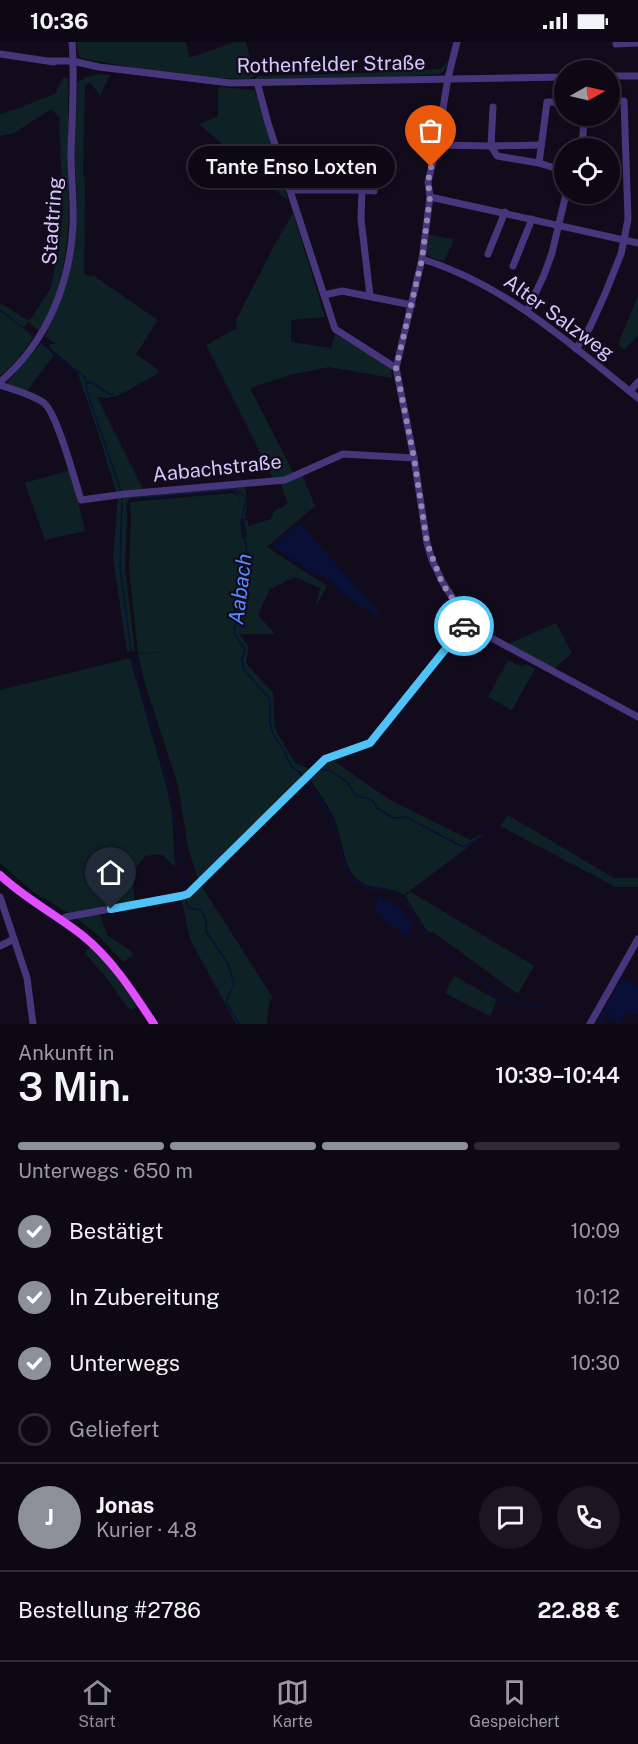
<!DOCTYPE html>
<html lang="de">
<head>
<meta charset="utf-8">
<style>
	:root { --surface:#0e0815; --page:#1c1622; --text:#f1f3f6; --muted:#9b9aa0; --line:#2e2934; --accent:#8c9099 }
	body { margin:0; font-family:"Public Sans",sans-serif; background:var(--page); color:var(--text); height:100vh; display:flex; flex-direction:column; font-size:22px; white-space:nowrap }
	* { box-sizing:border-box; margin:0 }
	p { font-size:20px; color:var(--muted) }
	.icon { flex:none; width:33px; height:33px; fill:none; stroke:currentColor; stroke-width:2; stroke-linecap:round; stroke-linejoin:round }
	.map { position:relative; height:982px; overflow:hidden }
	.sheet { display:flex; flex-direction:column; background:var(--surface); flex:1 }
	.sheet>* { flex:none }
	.needle { width:39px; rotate:82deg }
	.tools { position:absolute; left:554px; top:18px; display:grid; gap:12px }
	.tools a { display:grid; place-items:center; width:66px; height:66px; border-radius:50%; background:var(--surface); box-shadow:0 3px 9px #0003,0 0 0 2px var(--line); font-size:30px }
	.pin { position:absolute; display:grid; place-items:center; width:51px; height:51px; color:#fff; margin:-62px -26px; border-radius:50% 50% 50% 0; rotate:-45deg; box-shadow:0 0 6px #0007 }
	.pin .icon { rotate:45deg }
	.courier { position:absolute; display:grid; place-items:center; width:60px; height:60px; margin:-30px; border:4px solid #4fc3f7; border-radius:50%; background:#fff; color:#222; box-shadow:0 2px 8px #0007 }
	.bubble { position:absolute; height:42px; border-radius:21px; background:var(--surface); box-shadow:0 3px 9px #0003,0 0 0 2px var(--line); font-size:20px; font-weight:600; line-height:42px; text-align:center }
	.overview em { font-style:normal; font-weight:600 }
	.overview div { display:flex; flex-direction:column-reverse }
	.overview { display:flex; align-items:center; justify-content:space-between; height:102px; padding:0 18px }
	h1 { font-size:39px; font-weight:600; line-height:45px }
	.bar { display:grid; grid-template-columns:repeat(4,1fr); gap:9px 6px; align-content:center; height:72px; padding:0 18px }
	.bar i { height:8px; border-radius:4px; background:var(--line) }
	.bar .selected { background:var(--accent) }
	.bar p { grid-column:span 4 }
	.line { display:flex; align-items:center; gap:15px; padding:0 18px; border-top:2px solid var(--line) }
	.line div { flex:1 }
	.round { display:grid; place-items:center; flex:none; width:63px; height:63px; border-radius:32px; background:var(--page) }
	ol { padding:0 18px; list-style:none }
	li { display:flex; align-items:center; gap:18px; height:66px }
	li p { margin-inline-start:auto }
	li .icon { padding:6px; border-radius:50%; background:var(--accent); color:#fff; stroke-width:4 }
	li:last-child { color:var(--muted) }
	li i { width:33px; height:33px; border:3px solid var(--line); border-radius:50% }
	.status { display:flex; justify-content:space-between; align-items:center; height:42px; padding:0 30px; background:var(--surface); direction:ltr }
	.status svg { height:16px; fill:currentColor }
	.menu { display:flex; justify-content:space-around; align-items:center; height:84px; border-top:2px solid var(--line); background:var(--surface); font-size:16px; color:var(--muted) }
	.menu a { display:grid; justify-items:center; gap:3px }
	.menu .selected { color:var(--accent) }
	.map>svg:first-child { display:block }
</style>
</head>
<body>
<div class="status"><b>10:36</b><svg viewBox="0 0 49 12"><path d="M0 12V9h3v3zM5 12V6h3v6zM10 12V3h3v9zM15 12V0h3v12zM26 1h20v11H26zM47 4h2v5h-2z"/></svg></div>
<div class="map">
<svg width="638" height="982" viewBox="0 0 638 982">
	<rect width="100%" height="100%" fill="#120b1c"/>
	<!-- green -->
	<g fill="#0e2226">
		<polygon points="76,0 186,0 189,16 235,0 246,0 254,33 251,37 214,36 159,30 84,17 79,14"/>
		<polygon points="449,18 444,29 439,32 387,35 258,37 257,34 367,31 440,27"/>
		<path d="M 100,32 L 110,33 L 100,54 L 90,40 L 85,44 L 83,129 L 85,139 L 84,231 L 89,234 L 94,234 L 158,278 L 136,312 L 156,326 L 159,331 L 119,353 L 107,356 L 97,355 L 143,447 L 245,443 L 247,458 L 245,477 L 240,477 L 242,496 L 247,494 L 244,479 L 247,478 L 249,484 L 271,477 L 274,469 L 288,462 L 280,441 L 302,433 L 315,464 L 267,505 L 327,544 L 315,566 L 320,546 L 295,535 L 270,547 L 258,573 L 275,592 L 239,592 L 249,605 L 246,621 L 273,651 L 275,687 L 295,721 L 309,727 L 304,734 L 297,731 L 303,736 L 199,839 L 188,806 L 178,743 L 145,642 L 138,612 L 165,610 L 138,611 L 129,527 L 131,475 L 130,460 L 233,451 L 238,454 L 239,464 L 239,453 L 233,449 L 131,456 L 126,462 L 127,476 L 125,526 L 135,609 L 127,610 L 113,516 L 118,456 L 98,390 L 77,329 L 49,305 L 50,302 L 56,302 L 45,294 C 66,253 76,210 77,165 C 77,143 74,121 74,100 C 74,80 78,60 77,40 L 87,35 Z"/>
		<path d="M 63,36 L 68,36 C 68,62 68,88 68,114 C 70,174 71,236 39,289 L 29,280 L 23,286 L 33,295 C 24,309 14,323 0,334 L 0,261 L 29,279 L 50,248 L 58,213 L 63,170 L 59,75 L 51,67 L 14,91 L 0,94 L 0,72 L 19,66 L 56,51 Z"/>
		<polygon points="218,45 255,48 288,159 199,82 218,74"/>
		<polygon points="330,107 379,130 374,146 313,147"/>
		<polygon points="293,171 325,275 291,278 291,300 331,306 335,292 391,326 392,336 329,325 290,333 250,346 293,430 286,435 273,436 206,303 237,286 236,278 274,204"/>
		<polygon points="429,193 454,197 444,220 428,214 426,210"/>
		<polygon points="638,254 638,293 624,308 618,302"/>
		<polygon points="41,301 54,313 26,350 6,342"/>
		<polygon points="70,428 85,489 45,498 25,441"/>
		<polygon points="556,581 572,611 554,627 508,602"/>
		<polygon points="130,616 167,746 172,772 175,825 162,812 145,814 133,830 134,860 70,872 32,849 0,821 0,648"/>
		<polygon points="508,618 521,625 526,622 535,627 512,668 488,655"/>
		<path d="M 331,717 L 390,758 L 471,798 L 481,792 L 484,793 L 404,853 C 389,842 371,850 357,837 C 344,826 342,797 336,781 C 331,767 321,754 313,741 L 308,737 L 325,719 Z"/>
		<polygon points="508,773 614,836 638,836 638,845 616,845 500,784"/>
		<polygon points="201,843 273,956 269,960 267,982 236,982 190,897 181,856 188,855"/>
		<polygon points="411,850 534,924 518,952 436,892 427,889 405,854"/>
		<polygon points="99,871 108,894 131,909 133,913 123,920 97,892 75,875"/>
		<polygon points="90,905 106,921 137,960 138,964 131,968 127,965 109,939 85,911"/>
		<polygon points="454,934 497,958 490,974 445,951"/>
	</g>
	<!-- water -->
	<g fill="#081038">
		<path d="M 301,482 C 327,511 352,542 379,570 L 378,575 L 347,555 L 326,535 L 311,530 L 273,504 L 296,483 Z"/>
		<path d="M 377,854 C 397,861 401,865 413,882 L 407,895 L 384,877 L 376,868 Z"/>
		<polygon points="622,936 638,945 638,972 628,972 620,976 621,981 634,982 618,982 615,976 606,979 610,972 609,969 601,982 596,982"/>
	</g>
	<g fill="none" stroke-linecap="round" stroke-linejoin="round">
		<!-- stream -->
		<g stroke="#081038" stroke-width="1.5">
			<polyline points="0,268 34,294"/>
			<polyline points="40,299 67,323 82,332 85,336 87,349 121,450"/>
			<polyline points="86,342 91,340 111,353 113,351"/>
			<polyline points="122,455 120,524 131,609"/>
			<polyline points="129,458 235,448 242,452 246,458 242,476 248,518 242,527 243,538 234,565 236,579 234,591 245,607 242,618 244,628 270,657 270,681 273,692 284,709 292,725 303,733"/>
			<polyline points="132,615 169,744 178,795 184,850"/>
			<polyline points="308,739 334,780 342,817 348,832 354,840 371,847 386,847 395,850 409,864 429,897 437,905 475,929 493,951 504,958 516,960 527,965 547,964"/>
			<polyline points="310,740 319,728 330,728 348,741 356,754 371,757 377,766 393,776 406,775 463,805 472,801 494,783"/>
			<polyline points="17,842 59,871"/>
			<polyline points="185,855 189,866 201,868 206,878 206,889 228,922 234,942 226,960 239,982"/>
		</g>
		<!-- minor -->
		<g stroke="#47367b" stroke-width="7">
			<polyline points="457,0 448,36 437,103 428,140 430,155 422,217 396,326 414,416 427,501 432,518 443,541 468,580 486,593 638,675"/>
			<polyline points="616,2 638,1"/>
			<polyline points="0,12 54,20"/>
			<polyline points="51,19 72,19 99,25 230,41 564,35"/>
			<polyline points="609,34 638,34"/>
			<polyline points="257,40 268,81 335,287 396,326"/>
			<polyline points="493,65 491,104 541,103"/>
			<polyline points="437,103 491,104 497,114 539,121 564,129"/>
			<polyline points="581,106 583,92 584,74"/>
			<polyline points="539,121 547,60 564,60"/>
			<polyline points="290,148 362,148 361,177 370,254"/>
			<polyline points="362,148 374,149"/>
			<polyline points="430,155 638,201"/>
			<polyline points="488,212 505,170"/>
			<path d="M 422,217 C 506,243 570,302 638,356"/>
			<polyline points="513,224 532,177"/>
			<polyline points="324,253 342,249 412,263"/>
			<polyline points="527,269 544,233 552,211 566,152"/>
			<polyline points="576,307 590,285 605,252 621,212 624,198 628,177 624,59 609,59"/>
			<path d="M 0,340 C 46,301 70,243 73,183 C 74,159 71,134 71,110 C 72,74 75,36 72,0"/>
			<path d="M 0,343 C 14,348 32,352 44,361 C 57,371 75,439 81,458 L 125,452 L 285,438 L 343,412 L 414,416"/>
			<polyline points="630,349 638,340"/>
			<polyline points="0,855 27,936 33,982"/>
			<polyline points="61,878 66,875 181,854 188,851 325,717 370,701 468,580"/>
			<polyline points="0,904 14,897"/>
			<polyline points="590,982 638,897"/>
		</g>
		<!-- major -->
		<path stroke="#e14eff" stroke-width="8" d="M 0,833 C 24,856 55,872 82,893 C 112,917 133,950 154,982"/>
	</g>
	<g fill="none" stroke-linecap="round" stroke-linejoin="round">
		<!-- done -->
		<polyline stroke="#9385b0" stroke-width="6" stroke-dasharray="0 10.8" points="431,125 428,140 430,155 422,217 396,326 414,416 427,501 442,541 468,580 464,584"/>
		<!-- route -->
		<polyline stroke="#4fc3f7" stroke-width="8" points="111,867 181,854 188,852 325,717 370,701 464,584"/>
	</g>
	<g text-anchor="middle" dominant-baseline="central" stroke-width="4.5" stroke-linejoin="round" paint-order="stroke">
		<!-- street labels -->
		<g font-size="20" fill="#d9c6ff" stroke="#120b1c">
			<text transform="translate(331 22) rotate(-1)">Rothenfelder Straße</text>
			<text transform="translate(52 179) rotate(-86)">Stadtring</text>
			<text transform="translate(559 275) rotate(36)">Alter Salzweg</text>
			<text transform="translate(217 426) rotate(-6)">Aabachstraße</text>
		</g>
		<!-- water labels -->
		<g font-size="21" font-style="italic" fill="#558dff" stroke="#120b1c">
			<text transform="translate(240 547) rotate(-83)">Aabach</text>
		</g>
	</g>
</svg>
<div class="tools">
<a><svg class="needle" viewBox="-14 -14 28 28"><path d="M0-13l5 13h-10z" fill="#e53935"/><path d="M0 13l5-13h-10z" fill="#9b9aa0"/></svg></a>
<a><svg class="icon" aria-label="locate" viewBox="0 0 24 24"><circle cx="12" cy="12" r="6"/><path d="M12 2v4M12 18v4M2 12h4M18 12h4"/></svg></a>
</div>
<div class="pin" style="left:431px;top:125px;background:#ea580c"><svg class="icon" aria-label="bag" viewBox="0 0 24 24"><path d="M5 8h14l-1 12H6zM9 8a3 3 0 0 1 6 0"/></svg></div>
<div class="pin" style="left:111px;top:867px;background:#1f2937"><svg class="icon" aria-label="home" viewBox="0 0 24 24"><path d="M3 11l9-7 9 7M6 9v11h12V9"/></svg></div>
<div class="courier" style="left:464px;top:584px"><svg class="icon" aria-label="car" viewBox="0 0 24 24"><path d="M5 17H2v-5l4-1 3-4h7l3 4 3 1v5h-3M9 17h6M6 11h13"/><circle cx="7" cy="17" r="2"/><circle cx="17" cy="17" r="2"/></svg></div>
<div class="bubble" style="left:188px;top:104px;width:207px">Tante Enso Loxten</div>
</div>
<section class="sheet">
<div class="overview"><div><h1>3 Min.</h1><p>Ankunft in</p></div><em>10:39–10:44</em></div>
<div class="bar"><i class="selected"></i><i class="selected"></i><i class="selected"></i><i></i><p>Unterwegs · 650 m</p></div>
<ol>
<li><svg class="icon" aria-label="check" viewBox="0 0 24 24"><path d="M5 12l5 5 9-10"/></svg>Bestätigt<p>10:09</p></li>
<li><svg class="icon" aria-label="check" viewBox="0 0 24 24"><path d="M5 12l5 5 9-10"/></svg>In Zubereitung<p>10:12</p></li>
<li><svg class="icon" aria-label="check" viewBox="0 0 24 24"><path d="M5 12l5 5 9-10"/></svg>Unterwegs<p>10:30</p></li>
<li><i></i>Geliefert</li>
</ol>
<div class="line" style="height:108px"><b class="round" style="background:var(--accent);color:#fff">J</b><div><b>Jonas</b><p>Kurier · 4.8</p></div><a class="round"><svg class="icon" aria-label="chat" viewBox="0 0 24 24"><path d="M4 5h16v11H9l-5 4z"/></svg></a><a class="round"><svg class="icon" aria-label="phone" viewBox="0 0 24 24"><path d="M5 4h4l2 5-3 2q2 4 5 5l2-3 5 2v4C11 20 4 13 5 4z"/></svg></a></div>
<div class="line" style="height:78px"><div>Bestellung #2786</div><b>22.88 €</b></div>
</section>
<nav class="menu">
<a class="selected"><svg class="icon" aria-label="home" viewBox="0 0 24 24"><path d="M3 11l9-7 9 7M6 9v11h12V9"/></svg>Start</a>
<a><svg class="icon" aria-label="map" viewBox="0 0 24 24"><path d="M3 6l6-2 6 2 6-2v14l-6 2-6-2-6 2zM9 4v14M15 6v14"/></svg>Karte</a>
<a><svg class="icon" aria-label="saved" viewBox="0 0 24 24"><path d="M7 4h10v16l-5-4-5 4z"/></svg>Gespeichert</a>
</nav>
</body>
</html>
